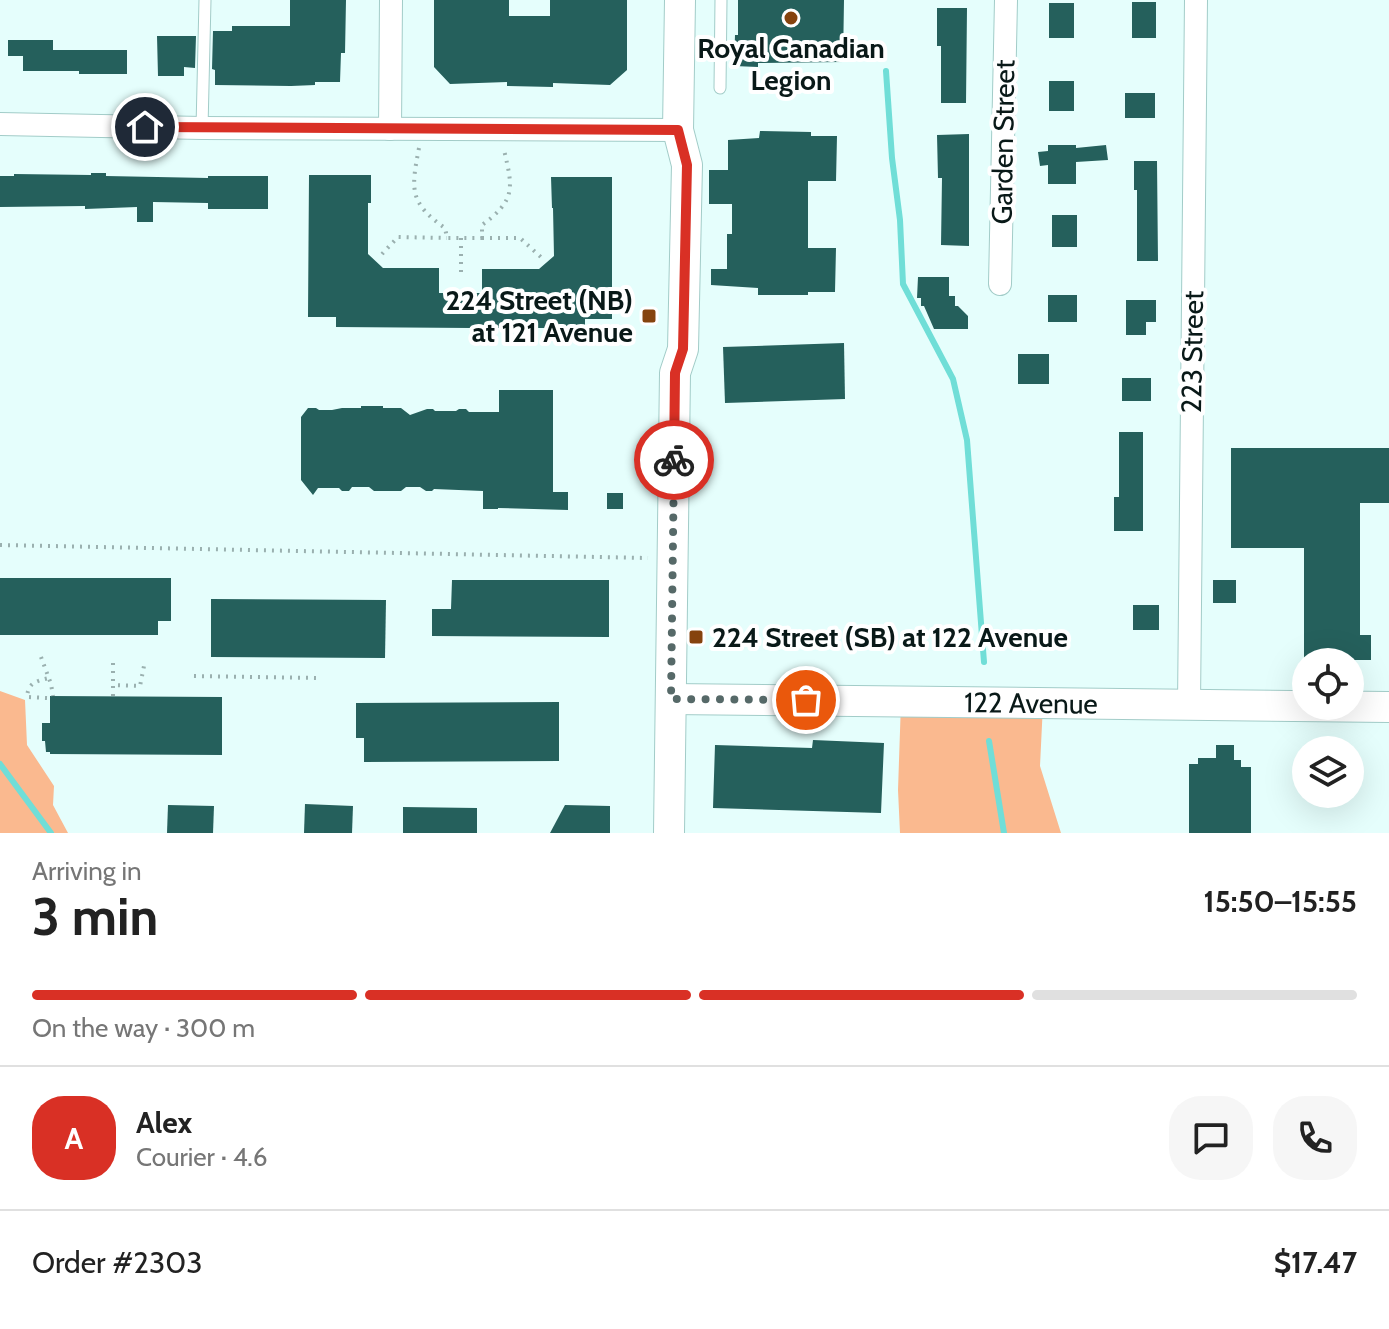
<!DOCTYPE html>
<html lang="en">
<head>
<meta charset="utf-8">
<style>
	:root { --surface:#fff; --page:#f6f6f6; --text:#222; --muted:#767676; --line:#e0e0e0; --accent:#d93025 }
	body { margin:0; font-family:Cabin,sans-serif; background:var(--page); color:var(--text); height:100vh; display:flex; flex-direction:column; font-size:30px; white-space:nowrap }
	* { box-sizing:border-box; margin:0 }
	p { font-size:26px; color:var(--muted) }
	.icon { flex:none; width:44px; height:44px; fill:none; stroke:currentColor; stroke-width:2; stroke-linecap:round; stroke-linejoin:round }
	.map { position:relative; height:833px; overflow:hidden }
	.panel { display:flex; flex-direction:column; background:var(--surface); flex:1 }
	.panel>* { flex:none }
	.fabs { position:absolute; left:1292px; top:648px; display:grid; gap:16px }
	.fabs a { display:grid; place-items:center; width:72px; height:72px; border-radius:50%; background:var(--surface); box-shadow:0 8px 32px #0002; font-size:40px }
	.pin { position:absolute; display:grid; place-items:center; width:68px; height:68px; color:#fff; margin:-34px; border:4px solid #fff; border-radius:50%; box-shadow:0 2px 8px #0007 }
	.courier { position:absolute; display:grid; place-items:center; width:80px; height:80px; margin:-40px; border:6px solid #d93025; border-radius:50%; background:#fff; color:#222; box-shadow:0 2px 10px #0007 }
	.summary em { font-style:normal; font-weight:800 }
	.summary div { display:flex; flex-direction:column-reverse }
	.summary { display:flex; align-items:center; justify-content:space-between; height:136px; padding:0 32px }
	h1 { font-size:52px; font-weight:800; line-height:60px }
	.bar { display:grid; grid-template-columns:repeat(4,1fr); gap:12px 8px; align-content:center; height:96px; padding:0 32px }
	.bar i { height:10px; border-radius:6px; background:var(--line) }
	.bar .selected { background:var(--accent) }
	.bar p { grid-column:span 4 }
	.line { display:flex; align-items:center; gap:20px; padding:0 32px; border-top:2px solid var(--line) }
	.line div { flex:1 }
	.round { display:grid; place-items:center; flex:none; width:84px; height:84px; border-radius:32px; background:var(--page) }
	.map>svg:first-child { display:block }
</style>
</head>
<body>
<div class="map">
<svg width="1389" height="833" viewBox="0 0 1389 833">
	<rect width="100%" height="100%" fill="#e5fefc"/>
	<!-- green -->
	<g fill="#fab98f">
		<polygon points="0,691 25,700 27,745 54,786 53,805 68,833 0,833"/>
		<polygon points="901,702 1043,704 1040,766 1061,833 900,833 898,790"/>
	</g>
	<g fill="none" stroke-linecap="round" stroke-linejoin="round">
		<!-- stream -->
		<g stroke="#70ded7" stroke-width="6">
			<polyline points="886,71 892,158 900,220 903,284 953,379 967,440 984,662"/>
			<polyline points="989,741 1004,833"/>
			<polyline points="0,764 51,833"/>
		</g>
	</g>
	<!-- building -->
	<g fill="#25605c">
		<polygon points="290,0 346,0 345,53 341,53 340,82 315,82 315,85 291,86 215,85 215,70 212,69 213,31 232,31 232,26 290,26"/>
		<polygon points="434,0 509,0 509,16 550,16 550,0 627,0 627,70 610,85 553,83 553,87 507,86 507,82 450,84 434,67"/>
		<polygon points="738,0 844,0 843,62 758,63 758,67 734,66 735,35 738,35"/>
		<rect x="1132" y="2" width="24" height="36"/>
		<rect x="1049" y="3" width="25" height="35"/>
		<polygon points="937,8 967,8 966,103 941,103 941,46 937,46"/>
		<polygon points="157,36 196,36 195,68 184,67 184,76 158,76"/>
		<polygon points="8,40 53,40 53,50 127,50 127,74 79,74 79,71 23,71 23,56 8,56"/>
		<rect x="1049" y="81" width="25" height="30"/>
		<rect x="1125" y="93" width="30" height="25"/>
		<polygon points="760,131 811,132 811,136 837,136 836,181 808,181 808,248 836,248 835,292 808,292 808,295 758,295 758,288 711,285 711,269 727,269 727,234 732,234 732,204 709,204 709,170 728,170 728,140 759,138"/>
		<polygon points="969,134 969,246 941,245 942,178 938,178 937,135"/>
		<polygon points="1048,145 1076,145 1076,148 1106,145 1108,160 1076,162 1076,184 1048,184 1048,165 1040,166 1038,152 1048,151"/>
		<polygon points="1134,161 1157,161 1158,261 1137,261 1137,190 1134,190"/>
		<polygon points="91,173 106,173 106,176 208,178 208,176 268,176 268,209 208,209 208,203 153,202 153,222 137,222 137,207 85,209 85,206 0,207 0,176 14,176 14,174 91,175"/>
		<polygon points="309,175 371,175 371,203 368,203 368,254 383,268 439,268 439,293 482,293 482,269 539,269 554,256 553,208 552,208 551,177 612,177 612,319 585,319 585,328 471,328 336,327 336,317 308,317"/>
		<rect x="1052" y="215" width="25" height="32"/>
		<polygon points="918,277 949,277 949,296 955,296 955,306 958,306 968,316 968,329 934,329 924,306 921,306 921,298 917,298"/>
		<rect x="1048" y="295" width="29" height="27"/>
		<polygon points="1126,300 1156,300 1156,322 1146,322 1146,335 1126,335"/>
		<polygon points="844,343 845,399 725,403 723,347"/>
		<rect x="1018" y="354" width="31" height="30"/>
		<rect x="1122" y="378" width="29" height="23"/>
		<polygon points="499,390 553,390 553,492 568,492 568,510 498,508 498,509 483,509 483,491 434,489 432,491 426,491 420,487 406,487 401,491 374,491 369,487 352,487 349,491 342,491 339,488 318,488 313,495 301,480 301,417 308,408 316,408 319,410 332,410 342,408 361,408 361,406 383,406 383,408 401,408 410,415 427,409 433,409 435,411 456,411 459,409 466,409 469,412 499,412"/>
		<polygon points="1119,432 1143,432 1143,531 1114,531 1114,497 1119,497"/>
		<polygon points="1231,448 1389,448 1389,503 1360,503 1360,635 1371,635 1371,660 1304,660 1304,548 1231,548"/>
		<rect x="607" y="493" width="16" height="16"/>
		<polygon points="0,578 171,578 171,621 158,621 158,635 0,635"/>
		<polygon points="452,580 609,580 609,637 432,636 432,609 451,609"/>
		<rect x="1213" y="580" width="23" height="23"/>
		<polygon points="211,599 386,600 385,658 211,657"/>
		<rect x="1133" y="605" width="26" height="25"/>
		<polygon points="50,696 222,697 222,755 50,754 50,752 46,752 45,741 42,741 42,723 50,723"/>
		<polygon points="559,702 559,761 364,762 364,738 356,738 356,703"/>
		<polygon points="813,740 884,743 881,813 713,808 715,745 812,748"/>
		<polygon points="1216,745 1234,745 1234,760 1241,760 1241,767 1251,767 1251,833 1189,833 1189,764 1198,764 1198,758 1216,758"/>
		<polygon points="305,804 353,806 352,833 304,833"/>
		<polygon points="168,805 214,806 213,833 167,833"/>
		<polygon points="565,805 610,806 610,833 550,833"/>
		<polygon points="403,807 477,808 477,833 403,833"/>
	</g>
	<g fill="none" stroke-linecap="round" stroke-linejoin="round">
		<!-- lane casing -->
		<g stroke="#a2ccc8" stroke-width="13">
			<g id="lane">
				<polyline points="720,88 721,0"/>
				<polyline points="202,128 205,0"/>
			</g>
		</g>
		<!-- street casing -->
		<g stroke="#a2ccc8" stroke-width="24">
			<g id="street">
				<polyline points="0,124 202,128 678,130"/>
				<polyline points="390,129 391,0"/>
				<polyline points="1000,284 1006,0"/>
				<polyline points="1189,705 1196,0"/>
			</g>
		</g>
		<!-- secondary casing -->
		<g stroke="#a2ccc8" stroke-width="32">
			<g id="secondary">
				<path id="s1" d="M 671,699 L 1389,707"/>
				<polyline points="669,833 675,373 683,349 687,165 678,130 680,0"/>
			</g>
		</g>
		<!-- path -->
		<g stroke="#9ab0af" stroke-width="4" stroke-dasharray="2 6" stroke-linecap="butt">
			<path d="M 419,148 C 411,189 409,203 445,228 L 447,238 L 482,238 L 482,225 C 516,200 513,188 504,150"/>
			<polyline points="461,238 461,277"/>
			<polyline points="482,238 520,238 543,259"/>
			<polyline points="382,254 398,237 447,238"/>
			<polyline points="0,545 648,558"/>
			<polyline points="41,657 51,684 53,696"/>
			<polyline points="113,663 113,685"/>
			<polyline points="194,676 318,678"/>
			<polyline points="113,696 113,685 140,686 144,666"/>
			<path d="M 47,698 L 27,697 C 28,683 36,681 49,678"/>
		</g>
		<!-- lane -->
		<use href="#lane" stroke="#fff" stroke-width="11"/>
		<!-- street -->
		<use href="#street" stroke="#fff" stroke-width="22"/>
		<!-- secondary -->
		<use href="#secondary" stroke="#fff" stroke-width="30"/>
	</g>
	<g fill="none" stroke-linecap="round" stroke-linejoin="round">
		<!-- done -->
		<polyline stroke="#566968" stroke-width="8" stroke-dasharray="0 14.4" points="674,460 671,699 806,700"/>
		<!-- route -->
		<polyline stroke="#d93025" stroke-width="10" points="145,127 678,130 687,165 683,349 675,373 674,460"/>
	</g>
	<!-- markers -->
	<g fill="#85430e" stroke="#fff" stroke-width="3">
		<circle cx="791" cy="18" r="8"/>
		<rect x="641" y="308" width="16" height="16" rx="4"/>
		<rect x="688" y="629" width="16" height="16" rx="4"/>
	</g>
	<g text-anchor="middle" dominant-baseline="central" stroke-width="8" stroke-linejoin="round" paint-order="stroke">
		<!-- poi labels -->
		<g font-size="28" font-weight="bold" fill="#091918" stroke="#fff">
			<text x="791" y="48">Royal Canadian<tspan x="791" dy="32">Legion</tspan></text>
			<text x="633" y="300" text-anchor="end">224 Street (NB)<tspan x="633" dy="32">at 121 Avenue</tspan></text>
			<text x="712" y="637" text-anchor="start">224 Street (SB) at 122 Avenue</text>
		</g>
		<!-- street labels -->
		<g font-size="28" fill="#091918" stroke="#fff">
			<text transform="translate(1003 142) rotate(-89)">Garden Street</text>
			<text transform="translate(1192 352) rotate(-89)">223 Street</text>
			<text stroke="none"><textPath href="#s1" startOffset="360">122 Avenue</textPath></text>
		</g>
	</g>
</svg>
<div class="fabs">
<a><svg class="icon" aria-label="locate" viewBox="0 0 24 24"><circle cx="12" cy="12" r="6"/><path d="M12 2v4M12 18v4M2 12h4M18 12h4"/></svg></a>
<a><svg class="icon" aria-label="layers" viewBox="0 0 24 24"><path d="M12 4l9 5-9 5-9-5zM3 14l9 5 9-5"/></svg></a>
</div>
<div class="pin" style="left:806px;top:700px;background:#ea580c"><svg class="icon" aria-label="bag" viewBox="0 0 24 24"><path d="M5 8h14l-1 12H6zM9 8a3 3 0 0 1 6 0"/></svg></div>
<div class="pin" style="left:145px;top:127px;background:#1f2937"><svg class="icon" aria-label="home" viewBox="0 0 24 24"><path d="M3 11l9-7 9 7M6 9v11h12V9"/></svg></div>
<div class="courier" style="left:674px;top:460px"><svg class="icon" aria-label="bike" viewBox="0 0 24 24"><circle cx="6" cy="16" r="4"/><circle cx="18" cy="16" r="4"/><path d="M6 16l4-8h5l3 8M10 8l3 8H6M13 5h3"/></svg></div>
</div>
<section class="panel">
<div class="summary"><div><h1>3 min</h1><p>Arriving in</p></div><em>15:50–15:55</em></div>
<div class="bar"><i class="selected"></i><i class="selected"></i><i class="selected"></i><i></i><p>On the way · 300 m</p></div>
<div class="line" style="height:144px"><b class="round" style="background:var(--accent);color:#fff">A</b><div><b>Alex</b><p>Courier · 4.6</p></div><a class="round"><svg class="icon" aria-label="chat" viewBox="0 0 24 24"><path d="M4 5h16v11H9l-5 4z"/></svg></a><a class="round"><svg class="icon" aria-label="phone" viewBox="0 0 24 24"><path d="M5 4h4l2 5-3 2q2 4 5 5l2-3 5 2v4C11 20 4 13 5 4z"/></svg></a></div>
<div class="line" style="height:104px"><div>Order #2303</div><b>$17.47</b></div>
</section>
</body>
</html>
